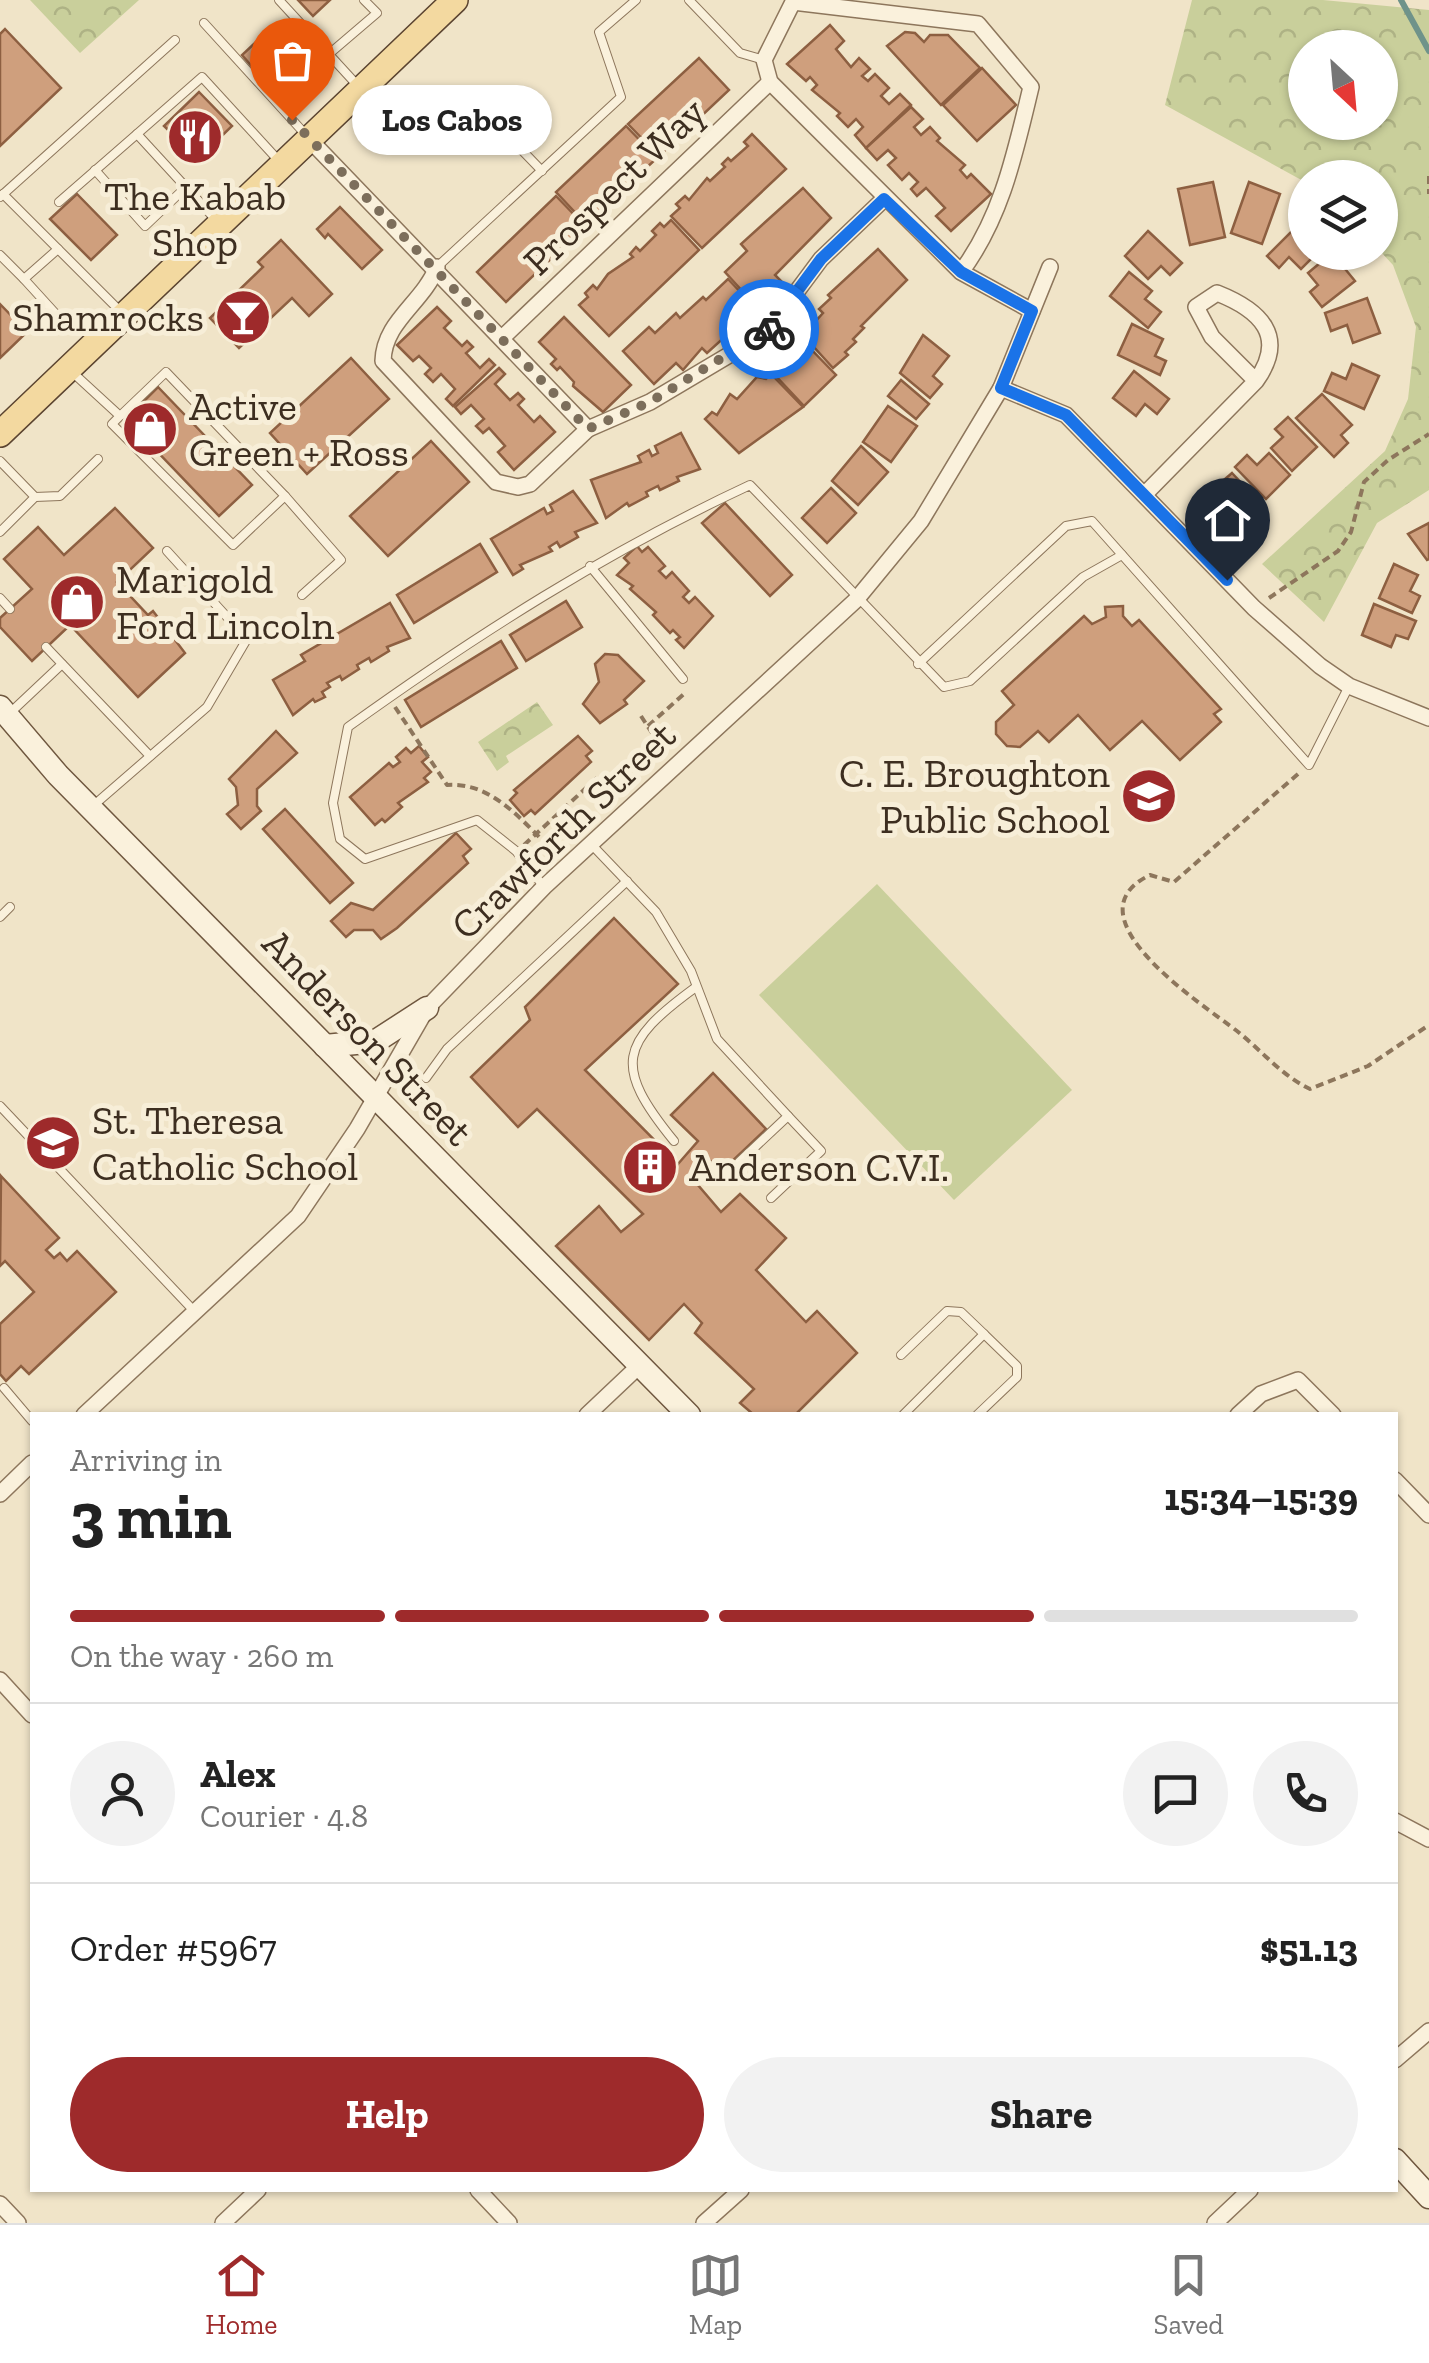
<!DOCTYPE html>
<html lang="en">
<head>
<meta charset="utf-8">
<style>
	:root { --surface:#fff; --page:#f2f2f2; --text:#222; --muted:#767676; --line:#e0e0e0; --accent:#9e2a2b }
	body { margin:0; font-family:"Zilla Slab",serif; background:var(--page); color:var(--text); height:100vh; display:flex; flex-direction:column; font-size:38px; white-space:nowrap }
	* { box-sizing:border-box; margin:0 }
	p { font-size:32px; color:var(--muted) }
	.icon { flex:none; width:55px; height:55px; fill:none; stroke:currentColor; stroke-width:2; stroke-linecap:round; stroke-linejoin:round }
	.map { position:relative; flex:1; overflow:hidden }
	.panel { position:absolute; left:30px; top:1412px; width:1368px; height:780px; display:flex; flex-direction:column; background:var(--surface); border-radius:0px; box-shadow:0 2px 8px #0004 }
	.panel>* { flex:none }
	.needle { width:65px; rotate:154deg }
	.fabs { position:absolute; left:1288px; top:30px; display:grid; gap:20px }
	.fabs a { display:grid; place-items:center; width:110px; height:110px; border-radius:50%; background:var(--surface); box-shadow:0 2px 8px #0004; font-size:50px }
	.pin { position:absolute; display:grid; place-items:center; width:85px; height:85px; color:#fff; margin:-102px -42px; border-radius:50% 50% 50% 0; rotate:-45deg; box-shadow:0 0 10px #0007 }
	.pin .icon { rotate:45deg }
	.courier { position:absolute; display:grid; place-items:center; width:100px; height:100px; margin:-50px; border:8px solid #1a73e8; border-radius:50%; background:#fff; color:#222; box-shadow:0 2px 12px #0007 }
	.bubble { position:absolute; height:70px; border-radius:35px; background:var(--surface); box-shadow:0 2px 8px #0004; font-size:32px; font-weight:800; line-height:70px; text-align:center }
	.headline em { font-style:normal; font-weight:800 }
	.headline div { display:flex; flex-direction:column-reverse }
	.headline { display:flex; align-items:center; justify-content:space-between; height:170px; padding:0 40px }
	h1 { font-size:65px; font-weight:800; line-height:75px }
	.bar { display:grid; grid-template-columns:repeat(4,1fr); gap:15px 10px; align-content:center; height:120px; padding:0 40px }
	.bar i { height:12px; border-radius:8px; background:var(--line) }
	.bar .current { background:var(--accent) }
	.bar p { grid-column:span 4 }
	.line { display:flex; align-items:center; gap:25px; padding:0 40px; border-top:2px solid var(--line) }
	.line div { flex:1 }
	.round { display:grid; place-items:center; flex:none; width:105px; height:105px; border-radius:52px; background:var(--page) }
	.cta { display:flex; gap:20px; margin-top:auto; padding:20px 40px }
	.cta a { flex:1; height:115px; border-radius:60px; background:var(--accent); color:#fff; font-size:40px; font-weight:800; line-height:115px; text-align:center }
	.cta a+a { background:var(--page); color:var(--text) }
	.tabs { display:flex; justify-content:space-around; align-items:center; height:140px; border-top:2px solid var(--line); background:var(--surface); font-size:28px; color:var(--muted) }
	.tabs a { display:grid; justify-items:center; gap:5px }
	.tabs .current { color:var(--accent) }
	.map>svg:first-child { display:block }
</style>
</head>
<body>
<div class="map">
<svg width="1429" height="2223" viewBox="0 0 1429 2223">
	<defs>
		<pattern id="forest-crowns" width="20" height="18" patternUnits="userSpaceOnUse" patternTransform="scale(2.5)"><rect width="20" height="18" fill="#c9cf9b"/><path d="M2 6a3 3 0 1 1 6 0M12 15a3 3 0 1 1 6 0" fill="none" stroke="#aeb285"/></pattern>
	</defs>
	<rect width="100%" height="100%" fill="#f0e4c8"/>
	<!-- grass -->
	<polygon fill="#c9cf9b" points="877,884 1072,1090 954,1200 759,995"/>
	<!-- forest -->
	<g fill="url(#forest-crowns)" fill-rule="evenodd">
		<polygon points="30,0 139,0 80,53"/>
		<path d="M 1192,0 L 1323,0 L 1429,10 L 1429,490 L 1377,523 L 1324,622 L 1262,564 L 1385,451 L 1408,399 L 1416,327 L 1393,265 L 1380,251 L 1380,178 L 1305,178 L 1305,182 L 1165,105 ZM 1305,48 L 1380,48 L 1380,122 L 1305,122 Z"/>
		<polygon points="537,702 553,725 506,756 509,762 497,771 478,742"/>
	</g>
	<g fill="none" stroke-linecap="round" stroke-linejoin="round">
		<!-- stream -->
		<polyline stroke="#6f938a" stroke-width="6" points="1401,0 1429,51"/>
	</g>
	<!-- building -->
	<g fill="#cf9f7d" stroke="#8d5f41" stroke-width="2.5">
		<polygon points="298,0 330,0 313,16"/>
		<polygon points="830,25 844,41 836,49 851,67 859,58 870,69 862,76 868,81 875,74 889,88 881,96 889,104 900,94 911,105 866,148 855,135 863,127 856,119 848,127 837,116 840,113 812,90 817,85 810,77 806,81 787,64"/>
		<polygon points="5,29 61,88 0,146 0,34"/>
		<polygon points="270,29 296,57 267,84 242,55"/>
		<polygon points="905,32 915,33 924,42 930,35 948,35 980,68 941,105 887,46"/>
		<polygon points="699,58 729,90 659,156 628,124"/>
		<polygon points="982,68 1016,105 977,141 943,105"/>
		<polygon points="199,92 232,126 198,159 164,126"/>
		<polygon points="911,107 923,119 914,127 921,135 930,127 940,138 937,141 965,165 960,170 967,178 971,174 991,194 951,231 936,216 945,208 926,188 917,196 911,189 918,182 909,173 902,180 888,165 896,158 888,150 877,160 866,148"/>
		<polygon points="626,126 657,158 586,224 556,192"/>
		<polygon points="752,134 786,169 702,248 671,216 680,208 676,204 685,196 689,200 707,178 710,181 725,167 722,164 728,158 731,161 748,146 744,142"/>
		<polygon points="1213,182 1225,237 1190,245 1178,189"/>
		<polygon points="1249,182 1280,194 1262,244 1231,233"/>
		<polygon points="803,188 831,218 775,275 781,281 755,305 725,272 747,251 741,244"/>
		<polygon points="77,194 117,235 91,260 50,219"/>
		<polygon points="556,196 585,226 506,302 477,272"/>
		<polygon points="340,207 382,250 362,269 328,234 325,238 317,229"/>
		<polygon points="671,220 699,250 609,336 579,305 588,297 585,293 593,285 597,289 608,274 633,257 630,254 636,247 640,251 656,235 652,231 660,223 664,227"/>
		<polygon points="1301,222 1305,226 1305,252 1318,252 1301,269 1289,257 1279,268 1267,256"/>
		<polygon points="1148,231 1182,263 1170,275 1161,266 1148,279 1125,256"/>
		<polygon points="281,240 332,294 309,316 292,298 239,348 210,318 263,267 258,262"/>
		<polygon points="878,249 907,280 861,326 864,328 853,339 856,342 845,352 848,355 833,368 803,335 823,313 819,309 831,298 828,295"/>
		<polygon points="1332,253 1355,281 1322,307 1310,292 1318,285 1308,273"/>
		<polygon points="1129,272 1152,291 1145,299 1161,312 1148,328 1110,296"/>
		<polygon points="728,279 760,313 734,337 730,332 707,353 702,348 683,370 676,363 654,384 623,351 649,327 655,333 676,313 680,318 703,297 706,300"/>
		<polygon points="1367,298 1380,333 1353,343 1347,325 1331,331 1325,313"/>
		<polygon points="0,304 27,332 0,358"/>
		<polygon points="437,307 451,321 444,328 462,346 467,341 473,347 466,353 480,368 489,359 495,365 453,406 446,399 455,389 441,374 433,382 425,374 431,368 419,356 413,361 397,345"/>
		<polygon points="564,317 631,385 603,412 573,386 574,382 560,367 557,370 551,364 556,359 539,342"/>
		<polygon points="1132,324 1163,339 1155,356 1166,361 1160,375 1118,355"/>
		<polygon points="923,335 949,356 933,376 942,384 930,398 900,373"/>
		<polygon points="805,343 836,375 804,406 774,374"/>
		<polygon points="351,358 389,399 307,474 270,433"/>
		<polygon points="1352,364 1379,376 1364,409 1324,391 1332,373 1346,379"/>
		<polygon points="499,368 505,374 495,384 510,400 518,393 524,399 518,405 534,422 540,416 555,432 514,470 498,452 505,446 489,428 483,433 476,426 484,419 471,405 461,414 455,407"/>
		<polygon points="1134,371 1169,399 1157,414 1145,404 1136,416 1113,398"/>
		<polygon points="771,374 803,407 739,453 705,419 712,412 717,415 730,394 737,399 757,377 766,379"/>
		<polygon points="901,380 929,404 916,419 888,396"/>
		<polygon points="158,387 252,485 219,516 126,419"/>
		<polygon points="1322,394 1352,425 1341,435 1348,443 1334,457 1296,418"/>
		<polygon points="888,406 917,426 891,462 863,442"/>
		<polygon points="1288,417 1317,447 1292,471 1271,448 1283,437 1275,429"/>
		<polygon points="681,433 700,469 677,477 679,481 660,490 658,486 646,492 648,496 629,506 627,503 606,518 591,480 641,462 638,456 649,450 652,456 658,453 655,446"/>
		<polygon points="431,441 469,482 388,556 350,516"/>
		<polygon points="861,446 888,472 858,505 832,481"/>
		<polygon points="1269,453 1290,475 1266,499 1235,467 1247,455 1257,465"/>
		<polygon points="1232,473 1261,504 1235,528 1214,504 1226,493 1218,485"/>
		<polygon points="831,488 856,513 827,543 802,518"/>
		<polygon points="573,491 597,523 575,532 578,537 560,547 557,542 549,547 552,551 520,565 523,569 513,575 491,539 544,508 547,514 553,511 550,505"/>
		<polygon points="725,503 792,575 770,596 702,523"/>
		<polygon points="115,508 153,548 117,582 148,615 153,611 185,653 138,697 70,625 32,661 0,627 0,618 32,589 4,559 38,527 64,555"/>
		<polygon points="1429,523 1429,559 1427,560 1408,534"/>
		<polygon points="480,544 497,572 414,623 397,595"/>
		<polygon points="637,546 642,552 648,547 665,566 659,571 666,578 672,572 689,591 683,597 689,603 695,597 713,616 684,648 676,640 680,637 673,630 670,633 653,615 656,612 630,589 633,586 617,575 629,563 624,558"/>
		<polygon points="1394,564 1418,575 1410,591 1420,596 1412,613 1379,598"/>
		<polygon points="566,601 582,627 526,661 510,635"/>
		<polygon points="390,603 410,638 387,647 389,651 371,662 369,658 357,665 359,669 342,680 340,676 327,683 330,687 322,692 325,697 315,702 313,699 293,715 273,680 305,661 301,655"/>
		<polygon points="1374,604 1416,621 1408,639 1396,635 1391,647 1362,635"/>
		<polygon points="1123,606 1123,616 1132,626 1139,620 1221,709 1214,714 1221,722 1180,760 1142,721 1110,750 1078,715 1049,742 1038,731 1020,747 1007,746 996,734 996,722 1014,705 1002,691 1084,616 1092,624 1106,617 1105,607"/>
		<polygon points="501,641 517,668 421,727 405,700"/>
		<polygon points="605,654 618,655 644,681 624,700 627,704 600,723 583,704 599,682 595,664"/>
		<polygon points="276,731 297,753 257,789 257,806 261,811 241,829 227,814 238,805 236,787 229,779"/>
		<polygon points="578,736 592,751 586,756 591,762 535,814 531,810 524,816 510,800 517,793 514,790"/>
		<polygon points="419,746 428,757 422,762 431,772 424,778 428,782 398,803 402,807 385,822 382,819 375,825 350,797 389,763 393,767 400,762 396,757 406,748 411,753"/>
		<polygon points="285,809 353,883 330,903 263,829"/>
		<polygon points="456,833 471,849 463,856 468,863 397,928 381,939 373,930 354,930 346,937 331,921 351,903 373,910"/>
		<polygon points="614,918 678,984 585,1070 678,1164 698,1141 671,1115 713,1073 766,1129 724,1169 711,1161 692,1178 721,1212 740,1194 786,1238 756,1270 806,1322 817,1311 857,1353 795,1415 754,1415 740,1403 754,1389 695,1333 702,1323 684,1304 649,1340 556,1246 599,1206 621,1232 643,1214 537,1109 518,1127 471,1077 530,1020 525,1007"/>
		<polygon points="1,1176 59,1238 46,1250 54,1258 60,1253 67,1261 77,1251 116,1292 29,1374 21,1366 6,1381 0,1374 0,1324 34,1292 5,1261 0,1266"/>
	</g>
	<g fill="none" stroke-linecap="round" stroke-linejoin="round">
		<!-- service casing -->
		<g stroke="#8d765c" stroke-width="10">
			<g id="service">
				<polyline points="279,0 358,86"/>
				<polyline points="689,0 740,53 764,60"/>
				<polyline points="204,23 306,135"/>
				<polyline points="329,54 377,13 364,0"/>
				<polyline points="137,134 202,77 279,161"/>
				<polyline points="513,141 542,171"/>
				<polyline points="95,170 145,226 186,187"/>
				<polyline points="3,194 120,311"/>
				<polyline points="0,197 175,40"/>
				<polyline points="59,202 137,134 216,220"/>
				<polyline points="0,255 24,279"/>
				<polyline points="437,267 621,97 599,32 636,0"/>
				<polyline points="55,313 24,279 58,249"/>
				<polyline points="71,371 120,416 166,372 285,496 233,545 112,424 120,416"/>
				<polyline points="0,461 35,497 0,532"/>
				<polyline points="285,496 341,560 302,595"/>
				<polyline points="35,497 60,496 98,459"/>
				<polyline points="590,566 683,679"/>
				<polyline points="0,598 10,609"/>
				<polyline points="46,647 150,756"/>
				<polyline points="918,664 1066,526 1092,521 1309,765 1349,686"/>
				<polyline points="11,712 62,664"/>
				<polyline points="94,805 207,707 247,639 167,551"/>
				<polyline points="591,844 656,912 691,971 717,1039 788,1116 739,1162"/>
				<path d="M 544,887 L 516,851 L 477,820 L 365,859 L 340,839 L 333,803 L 348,727 C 476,635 606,552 750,485 L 944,687 L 970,681 L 1083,577 L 1122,555"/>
				<polyline points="0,917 10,907"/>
				<polyline points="426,1078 447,1049 627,881"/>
				<polyline points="0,1106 195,1312"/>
				<path d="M 674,1141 C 613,1066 619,1043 696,987"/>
				<polyline points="771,1198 821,1151 788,1116"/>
				<polyline points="901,1355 947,1311 961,1312 984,1334"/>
				<polyline points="4,1388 32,1421"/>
				<polyline points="903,1415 984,1334 1017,1366 1017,1377 977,1415"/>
			</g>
		</g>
		<!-- minor casing -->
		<g stroke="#8d765c" stroke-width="18">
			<g id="minor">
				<polyline points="309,139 588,429 650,402 766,333 821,259 884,199"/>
				<path d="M 437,267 C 423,303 384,321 383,361 L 496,482 L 518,487 L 530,484 L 588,429"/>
				<path d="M 961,272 C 1002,217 1015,153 1031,87 L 978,24 L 793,2 L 764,60 L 770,82 L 961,272 L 1032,311"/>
				<polyline points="502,338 770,82"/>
				<polyline points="1001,388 1066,415 1254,608 1320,666 1349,686 1429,718"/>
				<path d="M 1146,493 L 1256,381 C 1288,336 1260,310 1217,293 L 1196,307 L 1212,337 L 1256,381"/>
				<polyline points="84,1415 298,1216 357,1129 427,1008 544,887 856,600 921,521 1001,388 1050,267"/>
				<polyline points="587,1415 641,1364"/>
				<polyline points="1238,1415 1261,1394 1298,1380 1333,1415"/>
				<polyline points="1395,1480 1429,1515"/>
				<polyline points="0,1494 32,1463"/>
				<polyline points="0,1680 32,1715"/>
				<polyline points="1395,1821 1429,1839"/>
				<polyline points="1395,2060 1429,2031"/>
				<polyline points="478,2190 509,2223"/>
				<polyline points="0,2204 18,2223"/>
				<polyline points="223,2223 258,2190"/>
				<polyline points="704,2223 741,2190"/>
				<polyline points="1215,2223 1250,2190"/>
			</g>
		</g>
		<!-- secondary casing -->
		<g stroke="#6f573f" stroke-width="25">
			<g id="secondary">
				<polyline points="0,707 58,775 689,1415"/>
				<polyline points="325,1046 376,1041 427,1008"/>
				<polyline points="1395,2160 1429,2197"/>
			</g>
		</g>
		<!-- primary casing -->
		<g stroke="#5b4430" stroke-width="28">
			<polyline id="primary" points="0,434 455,0"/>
		</g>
		<!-- path -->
		<g stroke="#8d765c" stroke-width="4" stroke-dasharray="8 5" stroke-linecap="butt">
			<polyline points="1429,176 1429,194"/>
			<polyline points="1269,598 1338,551 1351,532 1364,482 1388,460 1429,434"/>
			<path d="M 395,707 L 447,785 C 490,782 519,817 547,845"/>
			<polyline points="641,716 652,733 652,767"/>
			<polyline points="648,726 685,693"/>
			<path d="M 1298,774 L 1174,882 L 1150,875 C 1065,916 1202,1004 1237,1031 C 1261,1050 1282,1076 1310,1089 L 1368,1066 L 1429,1025"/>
			<polyline points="524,845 598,777"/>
		</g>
		<!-- service -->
		<use href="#service" stroke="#faf1dc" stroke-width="8"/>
		<!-- minor -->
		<use href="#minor" stroke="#faf1dc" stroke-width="15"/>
		<!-- secondary -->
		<use href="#secondary" stroke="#faf1dc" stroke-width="22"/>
		<!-- primary -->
		<use href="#primary" stroke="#f3d9a0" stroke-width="25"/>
	</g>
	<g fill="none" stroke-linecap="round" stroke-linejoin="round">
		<!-- done -->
		<polyline stroke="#7c6e5b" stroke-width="10" stroke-dasharray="0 18" points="292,120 588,429 650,402 769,329"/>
		<!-- route -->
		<polyline stroke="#1a73e8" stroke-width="12" points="769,329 821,259 884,199 961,272 1032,311 1001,388 1066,415 1227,580"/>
	</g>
	<!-- icons -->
	<defs>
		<g id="restaurant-disc" transform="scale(2.875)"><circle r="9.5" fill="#9e2a2b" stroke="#f7eed8"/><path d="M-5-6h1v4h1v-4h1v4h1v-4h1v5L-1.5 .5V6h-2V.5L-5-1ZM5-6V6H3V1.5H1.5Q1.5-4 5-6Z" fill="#fff"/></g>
		<g id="bar-disc" transform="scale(2.875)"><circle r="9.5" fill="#9e2a2b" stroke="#f7eed8"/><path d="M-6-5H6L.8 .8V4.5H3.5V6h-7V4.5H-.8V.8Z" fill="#fff"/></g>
		<g id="shop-disc" transform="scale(2.875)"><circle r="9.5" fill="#9e2a2b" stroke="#f7eed8"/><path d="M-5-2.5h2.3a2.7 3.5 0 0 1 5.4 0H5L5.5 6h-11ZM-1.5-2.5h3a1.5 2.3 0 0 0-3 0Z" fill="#fff"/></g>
		<g id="school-disc" transform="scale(2.875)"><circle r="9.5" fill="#9e2a2b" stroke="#f7eed8"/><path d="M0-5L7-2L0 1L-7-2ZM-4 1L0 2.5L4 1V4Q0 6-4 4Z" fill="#fff"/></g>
		<g id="building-disc" transform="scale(2.875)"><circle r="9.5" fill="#9e2a2b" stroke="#f7eed8"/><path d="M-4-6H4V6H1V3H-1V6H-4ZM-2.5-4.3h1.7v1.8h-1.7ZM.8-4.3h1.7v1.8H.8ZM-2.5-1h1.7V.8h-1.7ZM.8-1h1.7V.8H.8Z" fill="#fff"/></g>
	</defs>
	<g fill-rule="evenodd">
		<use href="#restaurant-disc" x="195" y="137"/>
		<use href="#bar-disc" x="243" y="317"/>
		<use href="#shop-disc" x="150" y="429"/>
		<use href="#shop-disc" x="77" y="602"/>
		<use href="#school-disc" x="1149" y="796"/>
		<use href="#school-disc" x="53" y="1143"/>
		<use href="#building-disc" x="650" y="1167"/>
	</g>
	<g text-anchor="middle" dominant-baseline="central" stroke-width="10" stroke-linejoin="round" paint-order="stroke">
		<!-- street labels -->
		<g font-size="40" fill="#3d2e20" stroke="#f7eed8">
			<text transform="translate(614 186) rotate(-44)">Prospect Way</text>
			<text transform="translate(563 830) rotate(-44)">Crawforth Street</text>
			<text transform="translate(368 1037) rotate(46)">Anderson Street</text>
		</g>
		<!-- poi labels -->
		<g font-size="40" fill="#3d2e20" stroke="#f7eed8" text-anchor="start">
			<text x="195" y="196" text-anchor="middle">The Kabab<tspan x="195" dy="46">Shop</tspan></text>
			<text x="204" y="317" text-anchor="end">Shamrocks</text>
			<text x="189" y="406">Active<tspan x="189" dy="46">Green + Ross</tspan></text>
			<text x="116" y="579">Marigold<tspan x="116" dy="46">Ford Lincoln</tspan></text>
			<text x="1110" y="773" text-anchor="end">C. E. Broughton<tspan x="1110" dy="46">Public School</tspan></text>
			<text x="92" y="1120">St. Theresa<tspan x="92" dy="46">Catholic School</tspan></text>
			<text x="689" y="1167">Anderson C.V.I.</text>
		</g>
	</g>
</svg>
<div class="fabs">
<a><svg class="needle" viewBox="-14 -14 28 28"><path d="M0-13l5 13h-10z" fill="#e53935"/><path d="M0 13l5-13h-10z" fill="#767676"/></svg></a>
<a><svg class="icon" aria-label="layers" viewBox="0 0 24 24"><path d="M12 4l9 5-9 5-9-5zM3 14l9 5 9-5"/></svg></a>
</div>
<div class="pin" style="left:292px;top:120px;background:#ea580c"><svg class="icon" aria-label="bag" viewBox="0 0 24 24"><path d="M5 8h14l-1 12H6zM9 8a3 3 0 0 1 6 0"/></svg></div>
<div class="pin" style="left:1227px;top:580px;background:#1f2937"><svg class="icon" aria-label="home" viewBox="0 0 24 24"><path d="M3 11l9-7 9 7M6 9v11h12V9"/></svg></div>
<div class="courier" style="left:769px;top:329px"><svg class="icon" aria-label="bike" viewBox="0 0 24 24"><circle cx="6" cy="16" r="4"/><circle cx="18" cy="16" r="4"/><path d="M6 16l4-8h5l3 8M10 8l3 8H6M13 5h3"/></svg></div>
<div class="bubble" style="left:352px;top:85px;width:200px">Los Cabos</div>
<section class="panel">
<div class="headline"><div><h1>3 min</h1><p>Arriving in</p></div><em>15:34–15:39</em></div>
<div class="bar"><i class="current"></i><i class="current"></i><i class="current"></i><i></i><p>On the way · 260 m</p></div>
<div class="line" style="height:180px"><a class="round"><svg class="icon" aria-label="person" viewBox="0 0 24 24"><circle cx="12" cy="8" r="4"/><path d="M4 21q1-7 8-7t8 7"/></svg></a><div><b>Alex</b><p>Courier · 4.8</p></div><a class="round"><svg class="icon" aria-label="chat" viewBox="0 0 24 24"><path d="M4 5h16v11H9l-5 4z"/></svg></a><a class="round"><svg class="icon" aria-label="phone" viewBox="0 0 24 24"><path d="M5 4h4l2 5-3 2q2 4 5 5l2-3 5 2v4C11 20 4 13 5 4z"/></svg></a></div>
<div class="line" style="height:130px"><div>Order #5967</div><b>$51.13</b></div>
<div class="cta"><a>Help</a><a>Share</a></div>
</section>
</div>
<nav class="tabs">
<a class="current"><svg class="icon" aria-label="home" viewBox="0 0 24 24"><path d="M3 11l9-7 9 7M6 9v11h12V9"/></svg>Home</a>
<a><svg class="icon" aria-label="map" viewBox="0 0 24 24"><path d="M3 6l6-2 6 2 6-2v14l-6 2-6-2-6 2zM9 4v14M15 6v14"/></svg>Map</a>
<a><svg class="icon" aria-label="saved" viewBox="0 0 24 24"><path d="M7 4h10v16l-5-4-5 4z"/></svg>Saved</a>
</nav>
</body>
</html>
